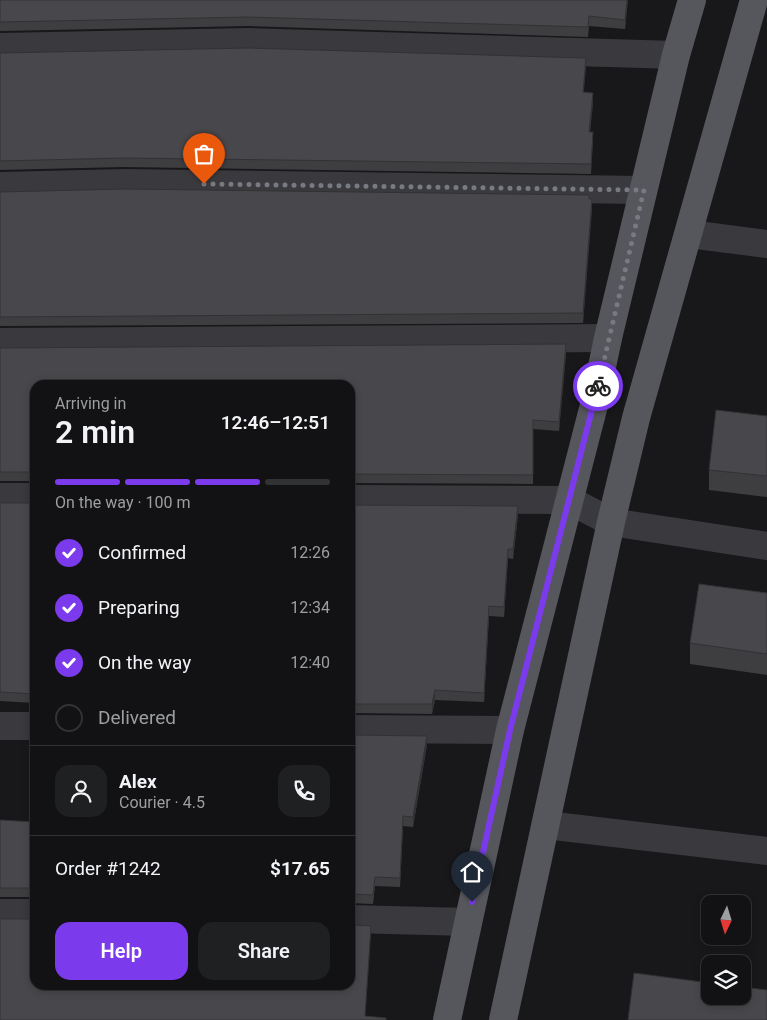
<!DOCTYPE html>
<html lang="en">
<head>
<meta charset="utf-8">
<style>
	:root { --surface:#121214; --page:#1f2022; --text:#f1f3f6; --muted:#9c9ea0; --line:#313234; --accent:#7c3aed }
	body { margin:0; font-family:Roboto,sans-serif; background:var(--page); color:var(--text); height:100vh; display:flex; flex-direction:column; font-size:19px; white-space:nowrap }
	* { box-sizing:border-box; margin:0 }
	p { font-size:16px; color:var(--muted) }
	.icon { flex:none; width:28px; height:28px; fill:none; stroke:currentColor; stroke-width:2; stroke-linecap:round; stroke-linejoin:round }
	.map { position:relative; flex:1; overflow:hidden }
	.panel { position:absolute; left:30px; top:380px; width:325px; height:610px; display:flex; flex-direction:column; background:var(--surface); border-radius:15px; box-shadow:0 2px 8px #0003,0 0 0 1px var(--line) }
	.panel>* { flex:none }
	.needle { width:32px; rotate:184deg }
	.controls { position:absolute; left:701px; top:895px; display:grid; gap:10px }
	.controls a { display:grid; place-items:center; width:50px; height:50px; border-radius:10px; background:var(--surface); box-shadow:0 2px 8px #0003,0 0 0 1px var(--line); font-size:25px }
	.pin { position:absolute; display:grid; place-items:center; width:42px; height:42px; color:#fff; margin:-51px -21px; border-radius:50% 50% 50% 0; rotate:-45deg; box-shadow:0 0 5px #0007 }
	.pin .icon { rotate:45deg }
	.courier { position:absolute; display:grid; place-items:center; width:50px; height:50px; margin:-25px; border:4px solid #7c3aed; border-radius:50%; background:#fff; color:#222; box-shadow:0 1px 6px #0007 }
	.headline em { font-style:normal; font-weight:600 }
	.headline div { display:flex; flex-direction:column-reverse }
	.headline { display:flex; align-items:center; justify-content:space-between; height:85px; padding:0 25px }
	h1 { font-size:32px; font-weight:600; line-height:38px }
	.bar { display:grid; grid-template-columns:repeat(4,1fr); gap:8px 5px; align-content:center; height:60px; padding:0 25px }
	.bar i { height:6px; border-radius:4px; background:var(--line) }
	.bar .on { background:var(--accent) }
	.bar p { grid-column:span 4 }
	.line { display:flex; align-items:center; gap:12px; padding:0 25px; border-top:1px solid var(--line) }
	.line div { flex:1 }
	.round { display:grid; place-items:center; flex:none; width:52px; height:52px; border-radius:15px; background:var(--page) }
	ol { padding:0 25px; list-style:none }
	li { display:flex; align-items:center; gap:15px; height:55px }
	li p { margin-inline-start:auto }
	li .icon { padding:5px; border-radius:50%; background:var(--accent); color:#fff; stroke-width:4 }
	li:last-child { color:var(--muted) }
	li i { width:28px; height:28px; border:2px solid var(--line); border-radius:50% }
	.cta { display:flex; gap:10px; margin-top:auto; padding:10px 25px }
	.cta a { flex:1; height:58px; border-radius:15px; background:var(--accent); color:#fff; font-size:20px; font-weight:600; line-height:58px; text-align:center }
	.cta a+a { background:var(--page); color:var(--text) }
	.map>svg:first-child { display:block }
</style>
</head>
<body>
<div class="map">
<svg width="767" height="1020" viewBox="0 0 767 1020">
	<rect width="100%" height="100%" fill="#18181a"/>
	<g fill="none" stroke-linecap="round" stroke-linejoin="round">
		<!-- minor -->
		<g stroke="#3a3a3e" stroke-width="28">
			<polyline points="0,47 248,42 676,55"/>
			<polyline points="0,186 124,183 643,190"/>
			<polyline points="689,234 767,244"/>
			<polyline points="0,342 608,338"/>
			<polyline points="0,497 35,497"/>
			<polyline points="350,499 569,500 611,522 767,546"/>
			<polyline points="0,726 35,726"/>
			<polyline points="350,729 510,730"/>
			<polyline points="546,825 767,851"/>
			<polyline points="0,913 35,913"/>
			<polyline points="350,919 468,922"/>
		</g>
		<!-- major -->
		<g stroke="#56575d" stroke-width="28">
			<polyline points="447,1020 510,730 594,405 608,338 676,55 692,0"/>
			<polyline points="503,1020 611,522 636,418 754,0"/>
		</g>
	</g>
	<!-- wall -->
	<g fill="#3e3e41">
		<polygon points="0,0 628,0 625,29 589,26 588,37 248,26 0,31"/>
		<polygon points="0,53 586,68 583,92 593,103 590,132 593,141 591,174 124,167 0,170"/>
		<polygon points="0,192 589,199 592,209 583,323 0,326"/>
		<polygon points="0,348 566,354 559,431 533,429 533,484 350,483 35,385 35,481 0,481"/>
		<polygon points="767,416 767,497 709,490 709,470"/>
		<polygon points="0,503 35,503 35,703 0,701"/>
		<polygon points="350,505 518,515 513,559 508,558 504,617 489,616 484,702 435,700 432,714 350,713"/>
		<polygon points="767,593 767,675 690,664 690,643"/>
		<rect x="34" y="732" width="1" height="22"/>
		<polygon points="350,735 427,745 413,827 403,826 400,887 375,886 373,904 350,903"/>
		<polygon points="0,820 35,822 35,897 0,897"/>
	</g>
	<!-- shaded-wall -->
	<g fill="#323235">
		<polygon points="627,0 628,0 625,29 625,20"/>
		<polygon points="586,58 586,68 583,101 583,92"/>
		<polygon points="593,93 593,103 589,141 589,132"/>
		<polygon points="592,199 592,209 583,323 583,313"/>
		<polygon points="566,344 566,354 559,431 559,422"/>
		<polygon points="518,506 518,515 513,559 513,549"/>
		<polygon points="508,549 508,558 504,617 504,607"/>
		<polygon points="489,606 489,616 484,702 484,693"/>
		<polygon points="435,690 435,700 432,714 432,704"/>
		<polygon points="427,736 427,745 413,827 413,817"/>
		<polygon points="403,816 403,826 400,887 400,878"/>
		<polygon points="371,926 371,935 365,1020"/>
	</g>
	<!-- building -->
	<g fill="#48484c" stroke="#323235">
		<polygon points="0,0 627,0 625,20 589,16 588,27 248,17 0,22"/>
		<polygon points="248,48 586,58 583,92 593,93 589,132 593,132 591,164 124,158 0,161 0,53"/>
		<polygon points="124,189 589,195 589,199 592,199 583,313 0,317 0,192"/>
		<polygon points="566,344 559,422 533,420 533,475 350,474 350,385 35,385 35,472 0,472 0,348"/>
		<polygon points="716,410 767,416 767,476 709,470"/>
		<polygon points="0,503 35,503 35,694 0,692"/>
		<polygon points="350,505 518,506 513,549 508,549 504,607 489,606 484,693 435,690 432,704 350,704"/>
		<polygon points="699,584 767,593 767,654 690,643"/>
		<rect x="34" y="732" width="1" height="13"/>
		<polygon points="350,735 427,736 413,817 403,816 400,878 375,877 373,895 350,894"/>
		<polygon points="0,820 35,822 35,888 0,888"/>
		<polygon points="0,919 35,919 35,985 350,985 350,925 371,926 365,1016 386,1018 386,1020 0,1020"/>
		<polygon points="634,973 710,983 710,996 742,996 742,987 767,990 767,1020 628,1020"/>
	</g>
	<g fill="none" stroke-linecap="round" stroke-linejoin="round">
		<!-- done -->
		<polyline stroke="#787a81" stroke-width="5" stroke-dasharray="0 9" points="204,184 644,190 598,386"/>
		<!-- route -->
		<polyline stroke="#7c3aed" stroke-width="6" points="472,902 510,730 598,386"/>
	</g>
</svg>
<div class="controls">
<a><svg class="needle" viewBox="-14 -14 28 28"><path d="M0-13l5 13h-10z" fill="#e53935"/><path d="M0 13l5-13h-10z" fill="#9c9ea0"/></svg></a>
<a><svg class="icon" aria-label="layers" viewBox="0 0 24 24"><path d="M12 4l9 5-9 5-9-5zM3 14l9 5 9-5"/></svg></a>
</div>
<div class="pin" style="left:204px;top:184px;background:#ea580c"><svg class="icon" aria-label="bag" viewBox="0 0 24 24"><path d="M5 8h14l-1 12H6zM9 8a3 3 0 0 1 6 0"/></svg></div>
<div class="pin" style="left:472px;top:902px;background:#1f2937"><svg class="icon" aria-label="home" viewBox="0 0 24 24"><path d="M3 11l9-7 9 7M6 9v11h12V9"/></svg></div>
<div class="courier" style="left:598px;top:386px"><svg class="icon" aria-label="bike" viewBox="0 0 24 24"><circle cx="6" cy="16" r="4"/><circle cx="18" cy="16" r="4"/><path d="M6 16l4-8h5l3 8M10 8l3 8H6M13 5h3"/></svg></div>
<section class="panel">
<div class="headline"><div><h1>2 min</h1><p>Arriving in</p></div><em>12:46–12:51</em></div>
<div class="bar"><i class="on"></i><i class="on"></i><i class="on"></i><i></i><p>On the way · 100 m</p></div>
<ol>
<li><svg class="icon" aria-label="check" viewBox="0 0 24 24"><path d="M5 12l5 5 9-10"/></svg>Confirmed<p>12:26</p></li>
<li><svg class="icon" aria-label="check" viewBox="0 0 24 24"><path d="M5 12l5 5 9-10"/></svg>Preparing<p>12:34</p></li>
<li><svg class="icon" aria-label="check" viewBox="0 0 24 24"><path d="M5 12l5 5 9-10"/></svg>On the way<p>12:40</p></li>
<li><i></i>Delivered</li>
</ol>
<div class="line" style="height:90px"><a class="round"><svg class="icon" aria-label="person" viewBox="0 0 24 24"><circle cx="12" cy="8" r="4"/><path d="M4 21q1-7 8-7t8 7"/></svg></a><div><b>Alex</b><p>Courier · 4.5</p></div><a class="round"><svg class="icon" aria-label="phone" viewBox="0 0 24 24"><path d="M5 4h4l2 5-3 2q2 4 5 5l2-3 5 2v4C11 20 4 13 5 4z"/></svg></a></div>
<div class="line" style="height:65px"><div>Order #1242</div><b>$17.65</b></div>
<div class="cta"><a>Help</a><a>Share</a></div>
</section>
</div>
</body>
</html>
